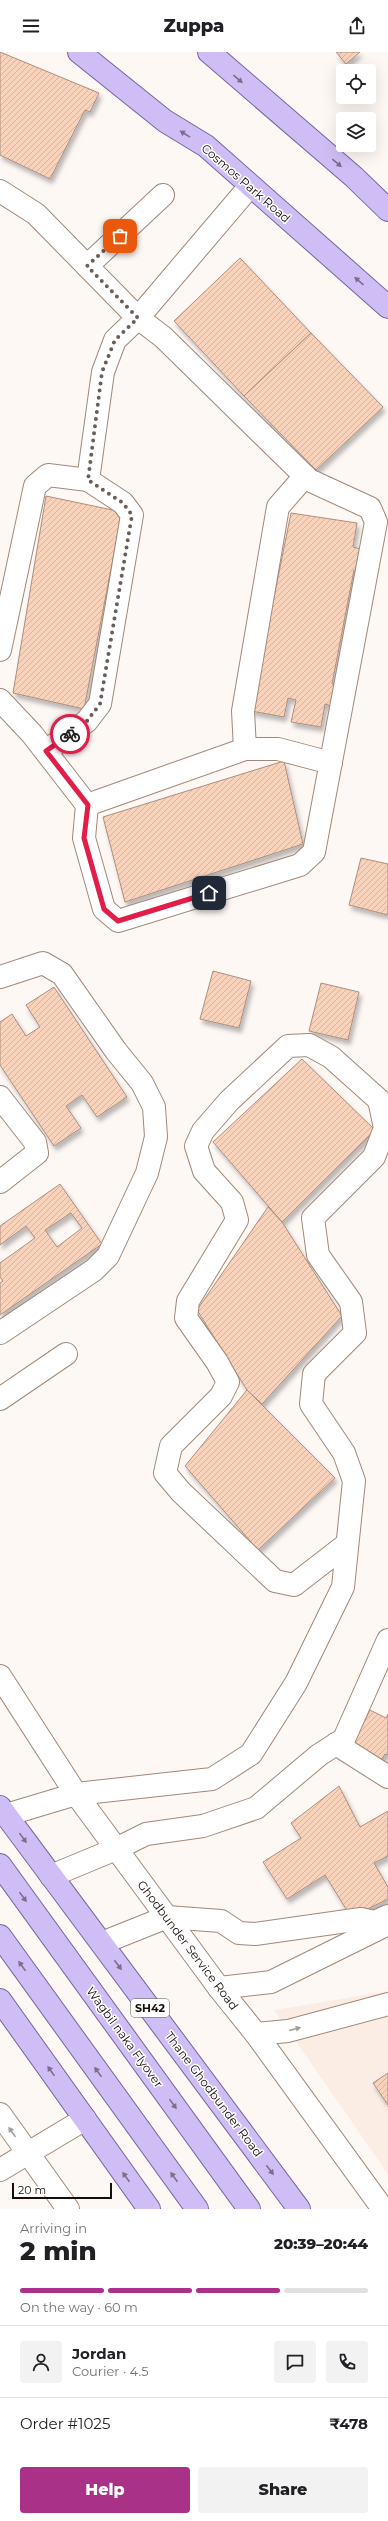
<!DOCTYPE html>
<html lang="en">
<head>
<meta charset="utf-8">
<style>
	:root { --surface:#fff; --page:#f2f2f2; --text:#202124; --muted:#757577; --line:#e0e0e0; --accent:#a93188 }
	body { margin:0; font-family:Montserrat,sans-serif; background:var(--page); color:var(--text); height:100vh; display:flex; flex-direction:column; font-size:15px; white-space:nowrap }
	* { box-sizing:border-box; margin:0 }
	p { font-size:13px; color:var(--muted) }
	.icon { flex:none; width:22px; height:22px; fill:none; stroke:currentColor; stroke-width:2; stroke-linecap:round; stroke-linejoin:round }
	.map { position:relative; height:2157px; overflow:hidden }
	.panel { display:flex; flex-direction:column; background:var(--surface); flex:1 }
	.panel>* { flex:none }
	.fabs { position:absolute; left:336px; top:12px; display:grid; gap:8px }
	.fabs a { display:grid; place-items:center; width:40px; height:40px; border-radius:4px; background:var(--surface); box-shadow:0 4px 16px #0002; font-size:20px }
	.scale { position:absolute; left:12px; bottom:10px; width:100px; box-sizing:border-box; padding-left:4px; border:2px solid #170d08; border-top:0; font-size:11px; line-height:14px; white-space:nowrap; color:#170d08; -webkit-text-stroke:3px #fff; paint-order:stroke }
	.pin { position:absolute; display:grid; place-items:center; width:34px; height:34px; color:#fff; margin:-17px; border-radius:8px; box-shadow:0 2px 6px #0006 }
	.courier { position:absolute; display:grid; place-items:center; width:40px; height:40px; margin:-20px; border:3px solid #e11d48; border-radius:50%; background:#fff; color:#222; box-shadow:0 1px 5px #0007 }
	.overview em { font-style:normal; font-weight:800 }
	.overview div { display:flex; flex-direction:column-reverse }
	.overview { display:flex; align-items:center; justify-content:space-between; height:68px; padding:0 20px }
	h1 { font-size:26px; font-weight:800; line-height:30px }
	.bar { display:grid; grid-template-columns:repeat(4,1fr); gap:6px 4px; align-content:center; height:48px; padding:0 20px }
	.bar i { height:5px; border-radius:3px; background:var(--line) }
	.bar .on { background:var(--accent) }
	.bar p { grid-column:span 4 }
	.line { display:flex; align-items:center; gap:10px; padding:0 20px; border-top:1px solid var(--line) }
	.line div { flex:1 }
	.round { display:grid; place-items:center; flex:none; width:42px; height:42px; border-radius:4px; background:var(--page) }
	.primary-button { display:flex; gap:8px; margin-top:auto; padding:8px 20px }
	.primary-button a { flex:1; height:46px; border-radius:4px; background:var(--accent); color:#fff; font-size:16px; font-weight:800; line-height:46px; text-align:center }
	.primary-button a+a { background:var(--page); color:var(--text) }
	header { display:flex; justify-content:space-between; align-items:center; height:52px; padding:0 20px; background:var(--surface); font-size:18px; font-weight:800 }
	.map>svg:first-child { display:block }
</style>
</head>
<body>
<header><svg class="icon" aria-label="menu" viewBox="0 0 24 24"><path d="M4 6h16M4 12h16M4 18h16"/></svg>Zuppa<svg class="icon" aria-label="share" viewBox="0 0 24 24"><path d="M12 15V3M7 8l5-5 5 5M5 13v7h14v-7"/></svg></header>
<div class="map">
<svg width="388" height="2157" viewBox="0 0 388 2157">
	<defs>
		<pattern id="building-hatch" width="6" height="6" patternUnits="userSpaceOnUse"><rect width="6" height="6" fill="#f9d2bb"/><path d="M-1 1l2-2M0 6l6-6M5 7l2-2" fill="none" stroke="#d5b39f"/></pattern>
		<filter id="shadow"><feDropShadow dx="2.5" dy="4.5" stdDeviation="2" flood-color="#0004"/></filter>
	</defs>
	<rect width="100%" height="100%" fill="#fef8f5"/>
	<!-- built -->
	<polygon fill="#fcede4" points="388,1939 388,2122 274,1958"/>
	<!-- building -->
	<g fill="url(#building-hatch)" stroke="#aa8f7f" fill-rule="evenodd" filter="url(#shadow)">
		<polygon points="0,0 99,41 90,60 85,58 50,127 0,103"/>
		<polygon points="336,0 360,0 346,12"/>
		<polygon points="240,206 311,281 244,344 174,269"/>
		<polygon points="311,281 383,355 316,418 244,344"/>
		<polygon points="46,444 122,460 84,657 13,641"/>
		<polygon points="291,461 357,471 353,495 361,497 357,519 354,518 332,632 335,632 331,654 325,652 321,675 291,670 296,648 288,646 284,665 251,659"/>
		<polygon points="284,709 303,792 125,850 103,765"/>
		<polygon points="361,806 388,812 388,863 349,853"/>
		<polygon points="213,919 251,929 239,976 200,967"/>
		<polygon points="321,931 359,940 348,988 309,979"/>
		<polygon points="54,935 127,1045 97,1065 82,1043 66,1054 81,1076 54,1094 0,1013 0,970 12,962 26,984 40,975 26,953"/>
		<polygon points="302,1007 375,1078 282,1170 213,1090"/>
		<path d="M 60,1132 L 102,1192 L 0,1263 L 0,1231 L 3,1229 L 0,1225 L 0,1211 L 35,1186 L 26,1174 L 0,1193 L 0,1174 ZM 71,1161 L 82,1176 L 57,1195 L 45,1178 Z"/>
		<polygon points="268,1155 282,1170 342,1264 262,1352 247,1338 197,1258"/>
		<polygon points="247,1338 335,1426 258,1498 185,1414"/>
		<polygon points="370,1658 386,1666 388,1662 388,1703 385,1702 381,1709 351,1695"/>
		<polygon points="339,1734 360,1775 388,1759 388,1804 374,1811 388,1835 388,1847 351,1865 325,1823 287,1847 263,1810 301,1786 291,1771"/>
		<polygon points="388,2021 388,2053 373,2031"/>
	</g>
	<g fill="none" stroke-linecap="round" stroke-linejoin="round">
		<!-- minor casing -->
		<g stroke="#a28877" stroke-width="24">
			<g id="minor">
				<polyline points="0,139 36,162 138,266 163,285 309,428 370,456 376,470 314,800 300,813 118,869 104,857 84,786 87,753 32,682 0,648"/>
				<polyline points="87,214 163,143"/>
				<polyline points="0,598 35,434 48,423 88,428 103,320 115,288 138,266 250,134"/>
				<polyline points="245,697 243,659 278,455 305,424"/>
				<polyline points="46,699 87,669 100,652 132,463 123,451 88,428"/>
				<polyline points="87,753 245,697 278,697 331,711"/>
				<polyline points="0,925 43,911 62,922 116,999 142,1031 154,1055 156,1085 147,1121 108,1204 94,1218 0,1281"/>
				<polyline points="0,1045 35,1090 37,1101 0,1130"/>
				<polyline points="0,1347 66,1302"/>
				<polyline points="0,1624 76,1742 219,1936 256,1982 383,2157"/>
				<polyline points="336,1692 388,1725"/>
				<polyline points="6,1763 76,1742 212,1727 251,1702 296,1631 343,1535 354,1429 344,1401 311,1352 314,1322 355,1281 351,1250 318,1203 313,1166 374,1105 385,1076 379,1048 331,1005 309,993 288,994 229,1049 203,1079 196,1094 204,1119 232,1150 237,1168 188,1249 186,1266 217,1310 228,1330 221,1344 171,1394 165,1421 181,1440 275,1529 294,1533 347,1492"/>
				<polyline points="51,1824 116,1797 146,1782 203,1774 256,1756 319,1703 344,1687 388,1588"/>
				<polyline points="102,1891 167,1865 221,1869 239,1881 255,1882 361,1867 375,1870 388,1864"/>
				<polyline points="219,1936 271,1930 388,1872"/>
				<polyline points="256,1982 288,1979 388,1952"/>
				<polyline points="0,2062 68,2157"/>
				<polyline points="0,2118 85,2067"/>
			</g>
		</g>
		<!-- major casing -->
		<g stroke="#79639e" stroke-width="24">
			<g id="major">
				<polyline points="79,0 165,69 206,94 388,255"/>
				<polyline points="209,0 354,125 388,158"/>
				<polyline points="0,1755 299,2157"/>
				<polyline points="0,1813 249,2157"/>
				<polyline points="0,1884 197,2157"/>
				<polyline points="0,1948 149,2157"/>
			</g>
		</g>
		<!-- minor -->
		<use href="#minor" stroke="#fff" stroke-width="22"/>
		<!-- major -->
		<use href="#major" stroke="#cebef5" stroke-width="22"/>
	</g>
	<!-- one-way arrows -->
	<defs><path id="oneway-solid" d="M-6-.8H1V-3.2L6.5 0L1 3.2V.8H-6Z"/></defs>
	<g fill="#7c6e8a">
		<use href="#oneway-solid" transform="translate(238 27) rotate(40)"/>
		<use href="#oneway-solid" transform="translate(185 82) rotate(-148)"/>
		<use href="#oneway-solid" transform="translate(337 111) rotate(40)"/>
		<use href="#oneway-solid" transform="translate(359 229) rotate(-139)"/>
		<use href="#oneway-solid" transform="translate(23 1786) rotate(54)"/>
		<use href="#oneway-solid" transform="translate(23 1845) rotate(54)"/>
		<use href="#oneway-solid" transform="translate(118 1913) rotate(53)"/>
		<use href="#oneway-solid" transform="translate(22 1914) rotate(-126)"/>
		<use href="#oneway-solid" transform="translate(51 2019) rotate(-125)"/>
		<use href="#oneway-solid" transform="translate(98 2020) rotate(-126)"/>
		<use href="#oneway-solid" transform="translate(173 2052) rotate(54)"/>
		<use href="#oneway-solid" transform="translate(270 2118) rotate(53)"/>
		<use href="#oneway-solid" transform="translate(126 2125) rotate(-126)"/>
		<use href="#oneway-solid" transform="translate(174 2125) rotate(-126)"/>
	</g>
	<g fill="#a29e9c">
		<use href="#oneway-solid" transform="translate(295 1977) rotate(-15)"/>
		<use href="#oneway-solid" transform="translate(12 2080) rotate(-125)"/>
	</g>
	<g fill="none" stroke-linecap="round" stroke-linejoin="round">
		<!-- done -->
		<polyline stroke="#685f5b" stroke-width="4" stroke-dasharray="0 7.2" points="70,682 87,669 100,652 132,463 123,451 88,428 102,320 115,288 138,266 87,214 120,184"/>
		<!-- route -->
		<polyline stroke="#e11d48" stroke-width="5" points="70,682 46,699 88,753 84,786 104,857 118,869 209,841"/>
	</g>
	<g text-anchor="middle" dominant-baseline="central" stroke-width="3" stroke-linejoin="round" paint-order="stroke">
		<!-- shield labels -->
		<rect fill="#fff" stroke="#5d5652" stroke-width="1" x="131" y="1947" width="38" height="18" rx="3"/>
		<g font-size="11" font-weight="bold" fill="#170d08">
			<text x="150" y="1956">SH42</text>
		</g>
		<!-- street labels -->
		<g font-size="12" fill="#170d08" stroke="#fff">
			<text transform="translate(246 131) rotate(41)">Cosmos Park Road</text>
			<text transform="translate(188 1893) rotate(53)">Ghodbunder Service Road</text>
			<text transform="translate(125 1985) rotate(54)">Wagbil naka Flyover</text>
			<text transform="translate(214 2042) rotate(53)">Thane Ghodbunder Road</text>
		</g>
	</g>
</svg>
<div class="fabs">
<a><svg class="icon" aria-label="locate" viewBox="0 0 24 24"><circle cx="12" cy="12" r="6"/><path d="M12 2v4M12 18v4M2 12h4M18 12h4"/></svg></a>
<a><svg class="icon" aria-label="layers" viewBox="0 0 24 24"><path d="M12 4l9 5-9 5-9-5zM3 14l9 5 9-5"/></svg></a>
</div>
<div class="scale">20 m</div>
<div class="pin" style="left:120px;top:184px;background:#ea580c"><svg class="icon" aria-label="bag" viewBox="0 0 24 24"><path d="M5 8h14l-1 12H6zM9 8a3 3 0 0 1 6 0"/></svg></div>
<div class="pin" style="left:209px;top:841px;background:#1f2937"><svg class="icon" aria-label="home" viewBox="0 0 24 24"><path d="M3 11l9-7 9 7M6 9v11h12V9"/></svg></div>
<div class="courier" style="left:70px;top:682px"><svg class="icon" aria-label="bike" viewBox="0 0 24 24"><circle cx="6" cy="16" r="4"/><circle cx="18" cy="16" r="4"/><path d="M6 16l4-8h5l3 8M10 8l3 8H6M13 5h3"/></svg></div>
</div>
<section class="panel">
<div class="overview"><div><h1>2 min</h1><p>Arriving in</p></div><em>20:39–20:44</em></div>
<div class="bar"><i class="on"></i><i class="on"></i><i class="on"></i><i></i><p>On the way · 60 m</p></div>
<div class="line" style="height:72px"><a class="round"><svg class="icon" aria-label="person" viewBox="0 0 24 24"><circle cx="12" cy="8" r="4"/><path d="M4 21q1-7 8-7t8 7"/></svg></a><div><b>Jordan</b><p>Courier · 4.5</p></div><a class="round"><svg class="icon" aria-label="chat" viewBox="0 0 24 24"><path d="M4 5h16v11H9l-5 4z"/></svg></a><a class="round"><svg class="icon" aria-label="phone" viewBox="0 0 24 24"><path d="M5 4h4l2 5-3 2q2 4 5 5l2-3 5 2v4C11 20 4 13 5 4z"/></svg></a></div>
<div class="line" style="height:52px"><div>Order #1025</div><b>₹478</b></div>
<div class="primary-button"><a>Help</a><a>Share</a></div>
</section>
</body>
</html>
